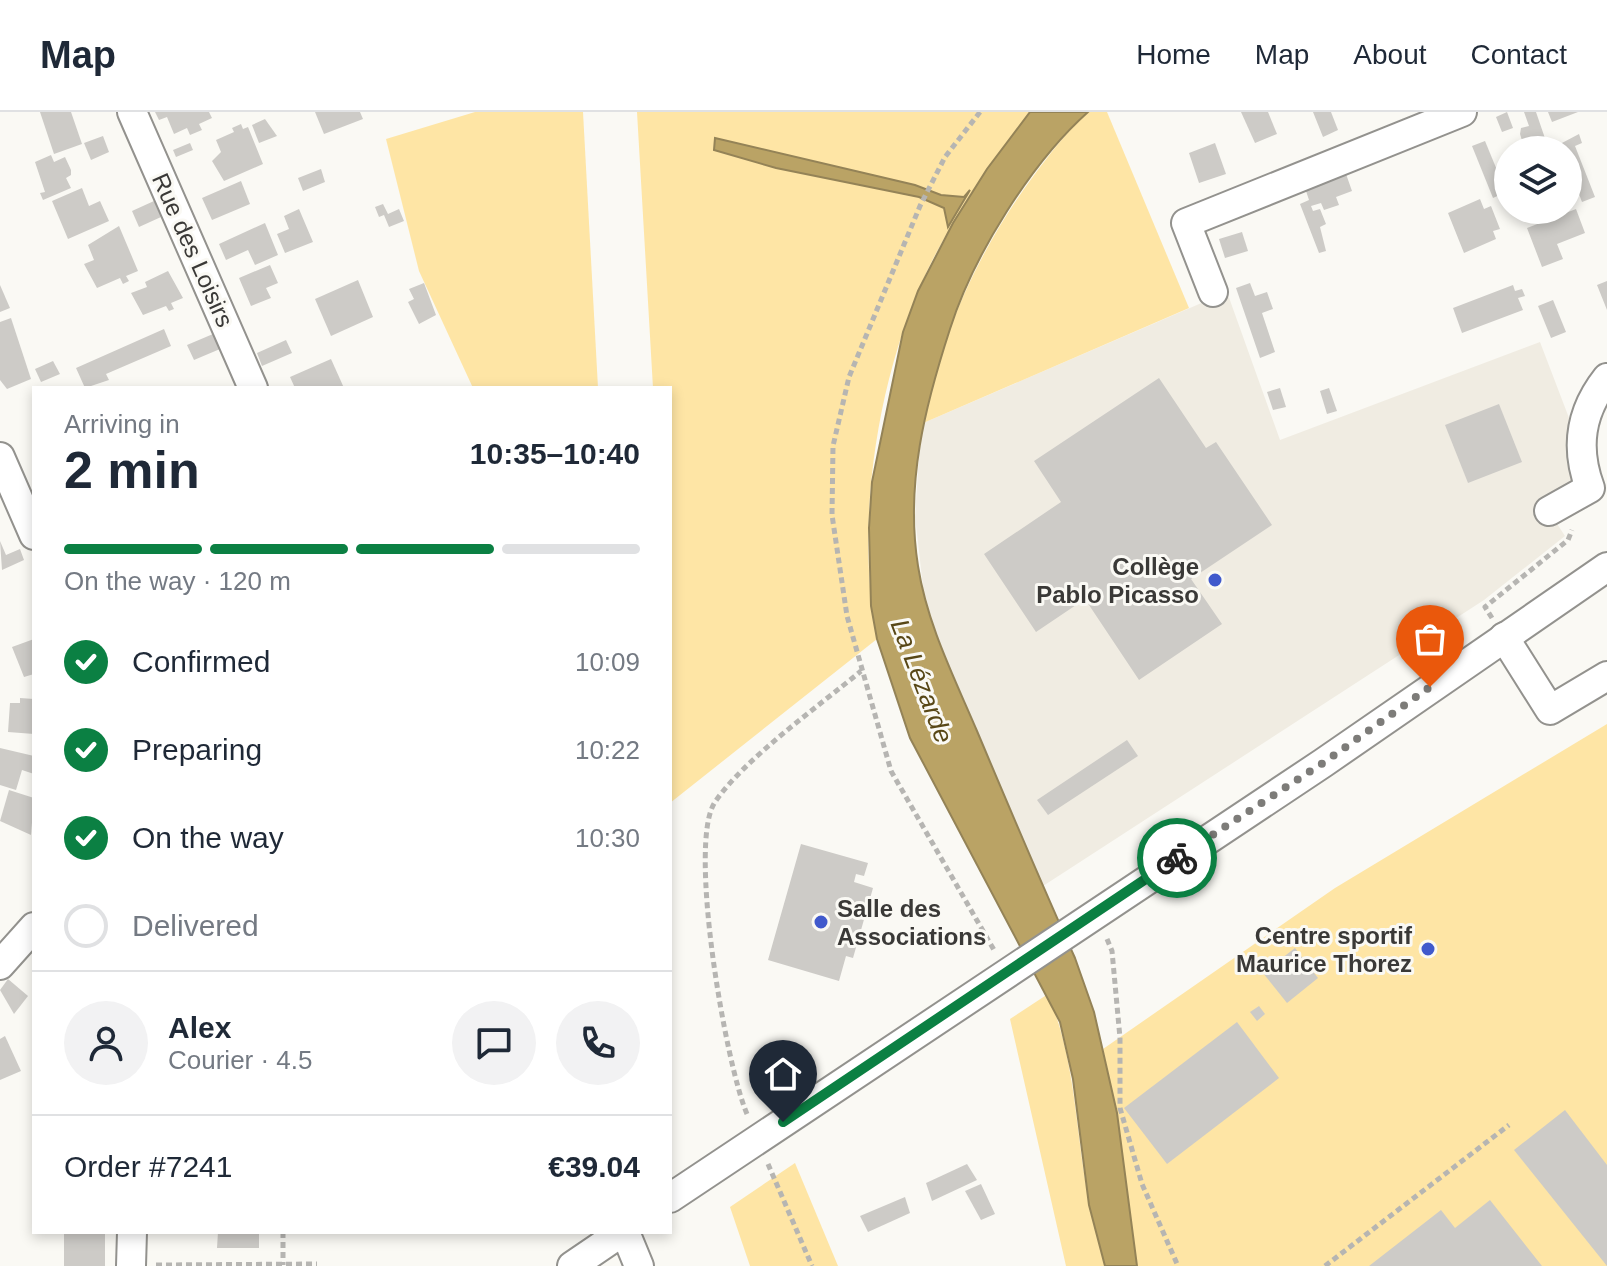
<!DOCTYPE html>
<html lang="en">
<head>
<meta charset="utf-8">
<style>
	:root { --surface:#fff; --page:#f2f2f3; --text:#1f2937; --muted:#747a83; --line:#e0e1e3; --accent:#0b8043 }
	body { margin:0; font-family:Arial,sans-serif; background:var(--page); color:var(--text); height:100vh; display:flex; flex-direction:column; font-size:30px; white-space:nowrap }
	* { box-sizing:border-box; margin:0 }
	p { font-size:26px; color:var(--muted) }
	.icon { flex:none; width:44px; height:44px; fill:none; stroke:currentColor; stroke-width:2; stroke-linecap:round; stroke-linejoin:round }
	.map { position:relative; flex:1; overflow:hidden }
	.sheet { position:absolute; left:32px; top:274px; width:640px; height:848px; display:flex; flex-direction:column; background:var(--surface); border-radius:0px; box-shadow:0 4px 12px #0003 }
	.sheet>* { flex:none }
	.controls { position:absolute; left:1494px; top:24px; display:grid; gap:16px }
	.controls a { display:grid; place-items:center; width:88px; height:88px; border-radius:50%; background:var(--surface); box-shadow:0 4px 12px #0003; font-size:40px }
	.pin { position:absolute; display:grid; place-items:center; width:68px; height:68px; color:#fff; margin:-82px -34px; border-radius:50% 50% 50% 0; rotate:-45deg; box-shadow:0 0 8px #0007 }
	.pin .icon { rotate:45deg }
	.courier { position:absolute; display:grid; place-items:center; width:80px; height:80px; margin:-40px; border:6px solid #0b8043; border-radius:50%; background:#fff; color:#222; box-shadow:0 2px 10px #0007 }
	.overview em { font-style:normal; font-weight:800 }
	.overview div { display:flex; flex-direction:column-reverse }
	.overview { display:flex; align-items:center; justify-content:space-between; height:136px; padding:0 32px }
	h1 { font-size:52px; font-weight:800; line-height:60px }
	.bar { display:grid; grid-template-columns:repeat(4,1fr); gap:12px 8px; align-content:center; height:96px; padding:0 32px }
	.bar i { height:10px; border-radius:6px; background:var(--line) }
	.bar .active { background:var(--accent) }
	.bar p { grid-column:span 4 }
	.line { display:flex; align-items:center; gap:20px; padding:0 32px; border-top:2px solid var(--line) }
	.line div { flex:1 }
	.round { display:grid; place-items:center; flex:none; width:84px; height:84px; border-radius:42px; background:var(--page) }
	ol { padding:0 32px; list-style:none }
	li { display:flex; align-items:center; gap:24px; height:88px }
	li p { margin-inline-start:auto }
	li .icon { padding:8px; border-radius:50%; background:var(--accent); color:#fff; stroke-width:4 }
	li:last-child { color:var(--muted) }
	li i { width:44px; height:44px; border:4px solid var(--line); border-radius:50% }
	header { display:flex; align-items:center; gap:48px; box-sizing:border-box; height:112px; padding:0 40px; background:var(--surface); border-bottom:2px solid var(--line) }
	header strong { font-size:38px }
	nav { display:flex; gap:44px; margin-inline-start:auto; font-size:28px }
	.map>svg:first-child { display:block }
</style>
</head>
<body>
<header>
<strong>Map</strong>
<nav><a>Home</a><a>Map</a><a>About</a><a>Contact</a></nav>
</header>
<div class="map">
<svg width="1607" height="1154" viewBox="0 0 1607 1154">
	<rect width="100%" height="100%" fill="#faf9f4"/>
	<!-- built -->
	<polygon fill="#f0ece2" points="1227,180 1280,328 1540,230 1574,319 1581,367 1541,387 1565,424 1484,488 1043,774 939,529 924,484 915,404 921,312"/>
	<!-- green -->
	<g fill="#fee5a5">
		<polygon points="475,0 583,0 598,276 473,276 419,159 386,27"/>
		<path d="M 637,0 L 1030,0 C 994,47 960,95 933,147 C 878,256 854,408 877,527 L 670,691 L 670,276 L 653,276 Z"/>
		<path d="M 1088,0 L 1107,0 L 1189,196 L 921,312 C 942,221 977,141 1032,66 C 1049,43 1067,19 1088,0 Z"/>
		<polygon points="1607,612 1607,1154 1137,1154 1117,1001 1103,937 1335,776"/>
		<path d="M 1048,882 C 1077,951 1075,1022 1090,1094 C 1094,1114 1100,1134 1105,1154 L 1066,1154 L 1010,907 Z"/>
		<polygon points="795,1051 838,1154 750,1154 730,1095"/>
	</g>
	<!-- water -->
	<g fill="#baa365" stroke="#948357" stroke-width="2">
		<path d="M 1030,0 L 1088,0 C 1031,51 973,144 950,217 C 925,294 905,372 918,454 C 927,512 954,565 977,619 C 1009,695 1041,771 1075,846 L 1094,900 L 1117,1001 L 1137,1154 L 1105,1154 L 1089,1093 L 1073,967 L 1060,910 L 910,626 L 877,527 L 871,494 L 869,416 L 872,370 L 903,220 L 918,179 L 953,111 L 987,57 Z"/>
		<polygon points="715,26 915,73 941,83 964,85 970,78 948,115 944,96 919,85 776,56 714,38"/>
	</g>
	<!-- building -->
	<g fill="#cdcbc7">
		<polygon points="40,0 71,0 82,32 54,42"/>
		<polygon points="155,0 209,0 212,6 199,12 202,18 190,23 187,16 174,22 167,5 159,8"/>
		<polygon points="315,0 360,0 363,7 324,22"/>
		<polygon points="1241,0 1268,0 1277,22 1255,31"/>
		<polygon points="1313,0 1331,0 1338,18 1323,25"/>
		<polygon points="1507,0 1513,16 1502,20 1496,5"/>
		<polygon points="1524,0 1536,0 1549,38 1525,38 1520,22 1521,16 1529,14"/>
		<polygon points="1548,0 1578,0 1552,10"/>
		<polygon points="265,7 277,24 259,31 252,13"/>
		<polygon points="241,12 243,17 248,15 263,52 224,69 212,49 221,40 216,28 234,20 232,16"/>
		<polygon points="1579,22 1582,31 1575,34 1595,85 1582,90 1568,53 1568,38 1562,38 1560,32"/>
		<polygon points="103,24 109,40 91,48 84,31"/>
		<polygon points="1485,29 1506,80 1493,86 1472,34"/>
		<polygon points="190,31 193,38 176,45 173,38"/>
		<polygon points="1215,31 1226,62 1199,71 1189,41"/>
		<polygon points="51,43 54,50 65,45 71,58 71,63 66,66 71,76 43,88 40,81 45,80 35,50"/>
		<polygon points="321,57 325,70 303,79 298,66"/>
		<polygon points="1346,62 1352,79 1336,85 1339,93 1324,98 1321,91 1311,94 1313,99 1320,97 1326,112 1320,115 1326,139 1319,141 1300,92 1309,88 1306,79"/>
		<polygon points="241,69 250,92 212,108 202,86"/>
		<polygon points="82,76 89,94 100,89 109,109 68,127 52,89"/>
		<polygon points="1480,87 1484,97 1491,94 1500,117 1493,119 1496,127 1464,141 1448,101"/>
		<polygon points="154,89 161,105 139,115 132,99"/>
		<polygon points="383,92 388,102 399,97 404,109 389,115 384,103 379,105 375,95"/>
		<polygon points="299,97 313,130 285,141 277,122 289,117 284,104"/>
		<polygon points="1576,97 1585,121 1557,132 1563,147 1542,155 1527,116"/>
		<polygon points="265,111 278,143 255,153 248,138 226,148 219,132"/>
		<polygon points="119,114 138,159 126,164 129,169 123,172 120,166 97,176 84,152 94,148 88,133"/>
		<polygon points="1242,120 1248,139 1225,146 1219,127"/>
		<polygon points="270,153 278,171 266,176 271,186 251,194 239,166"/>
		<polygon points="168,159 183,186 171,191 174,197 169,199 166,194 143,203 131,181 147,175 145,170"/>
		<polygon points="358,168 373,205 331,224 315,187"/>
		<polygon points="1607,169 1607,198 1597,173"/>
		<polygon points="424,171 436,203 419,212 408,190 414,187 409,177"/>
		<polygon points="1250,171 1255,184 1267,180 1273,197 1262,201 1275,240 1260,246 1236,176"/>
		<polygon points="0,173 10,196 0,200"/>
		<polygon points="1513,173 1515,179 1522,177 1525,184 1518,186 1523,198 1462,221 1453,196"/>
		<polygon points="1553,188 1566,220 1551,226 1538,194"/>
		<polygon points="11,206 31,267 7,277 0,268 0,210"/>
		<polygon points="164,217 171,234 106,262 109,268 85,276 76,256"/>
		<polygon points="213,222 220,237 194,248 187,233"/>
		<polygon points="286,228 292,241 262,254 257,241"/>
		<polygon points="331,247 344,276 295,276 290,265"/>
		<polygon points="53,249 60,262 41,270 35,257"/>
		<polygon points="1159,266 1206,336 1216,330 1272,413 1191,467 1222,512 1139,568 1085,487 1036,520 984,442 1061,390 1034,349"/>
		<polygon points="1280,276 1286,295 1273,298 1267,280"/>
		<polygon points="1329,276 1337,299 1327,302 1320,279"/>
		<polygon points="1499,292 1522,350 1468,371 1445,313"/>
		<polygon points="0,429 6,443 20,437 24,448 2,458"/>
		<polygon points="34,527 34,562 24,565 12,535"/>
		<polygon points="20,586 34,587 34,622 8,620 10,591 20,591"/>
		<polygon points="1127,628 1138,644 1048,703 1037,688"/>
		<polygon points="0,636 34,644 34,662 22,658 16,678 0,673"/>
		<polygon points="9,678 34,686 31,723 0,709"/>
		<polygon points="801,732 868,751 864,764 856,762 854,770 873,776 853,846 846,844 839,869 768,848"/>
		<polygon points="1295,836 1318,866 1287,891 1263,861"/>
		<polygon points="8,867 28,884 14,902 0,878"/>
		<polygon points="1259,894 1265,902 1257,909 1250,900"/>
		<polygon points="1237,910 1279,966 1167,1052 1124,996"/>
		<polygon points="5,924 21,959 0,968 0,927"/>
		<polygon points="1565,998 1607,1053 1607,1154 1514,1038"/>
		<polygon points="967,1052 977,1068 932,1089 926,1071"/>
		<polygon points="981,1072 995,1102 981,1108 965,1079"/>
		<polygon points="905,1085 910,1101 868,1120 860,1104"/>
		<polygon points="1490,1088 1542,1154 1369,1154 1441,1098 1455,1116"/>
		<rect x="64" y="1120" width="41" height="34"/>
		<polygon points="218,1120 259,1120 259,1136 217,1136"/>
	</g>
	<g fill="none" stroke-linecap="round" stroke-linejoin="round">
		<!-- minor casing -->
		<g stroke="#93928e" stroke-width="32">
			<g id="minor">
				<polyline points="132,0 253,276"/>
				<polyline points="1213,180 1186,111 1462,0"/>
				<polyline points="0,345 34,423"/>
				<path d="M 1549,399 L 1590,376 C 1575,336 1580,300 1607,266"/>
				<polyline points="1504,525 1550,598 1607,564"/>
				<polyline points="0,853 34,815"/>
				<polyline points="670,1086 1323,651 1607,455"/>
				<polyline points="625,1120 639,1154"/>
				<polyline points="131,1154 132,1120"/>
				<polyline points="572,1154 622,1120"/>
			</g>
		</g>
		<!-- path -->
		<g stroke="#b6b5b2" stroke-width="5" stroke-dasharray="6 4" stroke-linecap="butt">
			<polyline points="980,0 945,45 920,94 849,265 833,334 832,403 847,504 891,659 994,838"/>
			<polyline points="1492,506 1485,495 1568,428 1572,418"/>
			<polyline points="1107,827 1112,839 1120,926 1120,996 1142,1072 1178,1154"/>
			<path d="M 747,1002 C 726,954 687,731 715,690 C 744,647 819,594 861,559"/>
			<polyline points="768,1052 812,1154"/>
			<polyline points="283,1120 283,1153"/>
			<polyline points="156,1153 317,1152"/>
			<polyline points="1325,1154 1509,1013"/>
		</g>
		<!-- minor -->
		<use href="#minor" stroke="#fff" stroke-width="28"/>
	</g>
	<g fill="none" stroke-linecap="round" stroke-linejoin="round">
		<!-- done -->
		<polyline stroke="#7d7c79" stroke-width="8" stroke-dasharray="0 14.4" points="1177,746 1323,651 1430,575"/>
		<!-- route -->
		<polyline stroke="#0b8043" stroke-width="10" points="783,1010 1177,746"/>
	</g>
	<!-- markers -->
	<g fill="#4059cc" stroke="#faf9f4" stroke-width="3">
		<circle cx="1215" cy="468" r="8"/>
		<circle cx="821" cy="810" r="8"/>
		<circle cx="1428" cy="837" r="8"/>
	</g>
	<g text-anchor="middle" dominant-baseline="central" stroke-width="6" stroke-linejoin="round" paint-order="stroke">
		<!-- street labels -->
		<g font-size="24" fill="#3a3937" stroke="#faf9f4">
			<text transform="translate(193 138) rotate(66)">Rue des Loisirs</text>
		</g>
		<!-- poi labels -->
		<g font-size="24" font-weight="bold" fill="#3a3937" stroke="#faf9f4" text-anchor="end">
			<text x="1199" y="454">Collège<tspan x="1199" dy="28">Pablo Picasso</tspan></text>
			<text x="837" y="796" text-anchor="start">Salle des<tspan x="837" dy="28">Associations</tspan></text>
			<text x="1412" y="823">Centre sportif<tspan x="1412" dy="28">Maurice Thorez</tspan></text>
		</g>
		<!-- water labels -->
		<g font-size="26" font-style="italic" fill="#584716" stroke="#faf9f4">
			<text transform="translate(922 569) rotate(69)">La Lézarde</text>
		</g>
	</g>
</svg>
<div class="controls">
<a><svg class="icon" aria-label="layers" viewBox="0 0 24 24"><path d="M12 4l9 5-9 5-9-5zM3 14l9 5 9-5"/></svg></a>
</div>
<div class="pin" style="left:1430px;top:575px;background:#ea580c"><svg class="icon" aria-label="bag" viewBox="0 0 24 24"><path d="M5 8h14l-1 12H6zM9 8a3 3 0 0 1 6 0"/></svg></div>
<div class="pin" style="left:783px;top:1010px;background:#1f2937"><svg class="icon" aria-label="home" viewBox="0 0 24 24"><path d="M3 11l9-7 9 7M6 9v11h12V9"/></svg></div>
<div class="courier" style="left:1177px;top:746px"><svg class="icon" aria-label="bike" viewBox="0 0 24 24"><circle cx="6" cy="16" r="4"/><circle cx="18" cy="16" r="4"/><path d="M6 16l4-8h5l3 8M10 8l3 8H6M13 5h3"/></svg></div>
<section class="sheet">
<div class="overview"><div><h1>2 min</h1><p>Arriving in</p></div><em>10:35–10:40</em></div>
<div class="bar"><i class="active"></i><i class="active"></i><i class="active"></i><i></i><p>On the way · 120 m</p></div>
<ol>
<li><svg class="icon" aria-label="check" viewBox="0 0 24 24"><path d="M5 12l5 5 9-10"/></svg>Confirmed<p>10:09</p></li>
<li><svg class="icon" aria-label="check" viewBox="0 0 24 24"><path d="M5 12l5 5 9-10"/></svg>Preparing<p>10:22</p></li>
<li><svg class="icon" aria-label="check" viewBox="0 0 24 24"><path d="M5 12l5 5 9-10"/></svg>On the way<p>10:30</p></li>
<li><i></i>Delivered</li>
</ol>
<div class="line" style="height:144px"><a class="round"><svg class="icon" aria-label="person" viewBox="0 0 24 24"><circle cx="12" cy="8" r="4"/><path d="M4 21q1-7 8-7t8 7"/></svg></a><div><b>Alex</b><p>Courier · 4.5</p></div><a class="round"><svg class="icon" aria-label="chat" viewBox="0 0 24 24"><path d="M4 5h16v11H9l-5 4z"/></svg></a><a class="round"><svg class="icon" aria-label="phone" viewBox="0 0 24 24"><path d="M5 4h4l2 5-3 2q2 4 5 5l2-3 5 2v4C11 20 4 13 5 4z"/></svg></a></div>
<div class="line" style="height:104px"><div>Order #7241</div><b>€39.04</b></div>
</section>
</div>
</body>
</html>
